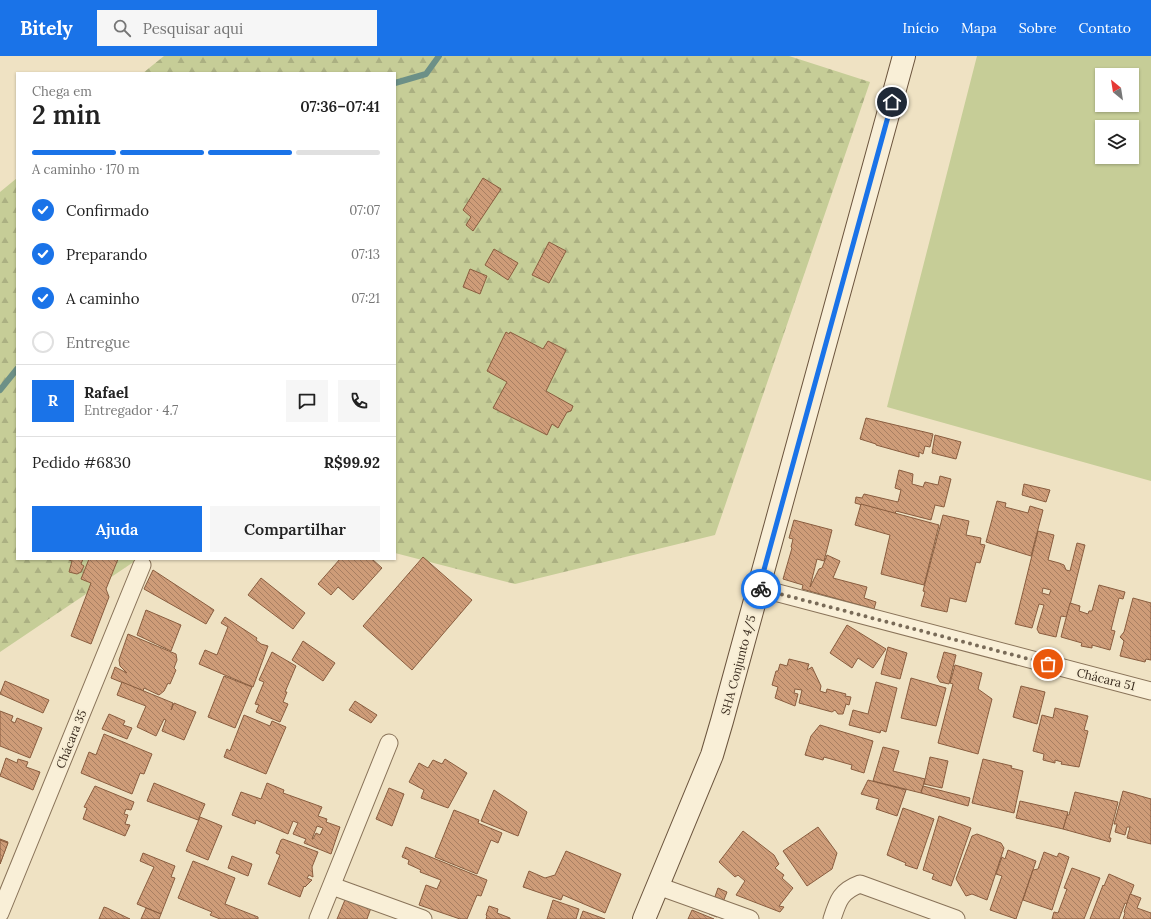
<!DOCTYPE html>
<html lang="pt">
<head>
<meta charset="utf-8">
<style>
	:root { --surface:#fff; --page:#f6f6f6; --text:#222; --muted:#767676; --line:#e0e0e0; --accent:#1a73e8 }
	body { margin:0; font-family:Lora,serif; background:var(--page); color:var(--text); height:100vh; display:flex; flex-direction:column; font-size:15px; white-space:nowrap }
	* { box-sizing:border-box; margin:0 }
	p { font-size:13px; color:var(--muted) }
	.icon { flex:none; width:22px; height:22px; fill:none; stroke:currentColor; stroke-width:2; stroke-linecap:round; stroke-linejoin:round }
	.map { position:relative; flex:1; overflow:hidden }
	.drawer { position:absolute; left:16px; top:16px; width:380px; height:488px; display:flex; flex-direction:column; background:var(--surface); border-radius:0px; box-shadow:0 1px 3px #0004 }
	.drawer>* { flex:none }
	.needle { width:26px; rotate:330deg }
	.buttons { position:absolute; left:1095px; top:12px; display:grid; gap:8px }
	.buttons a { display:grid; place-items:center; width:44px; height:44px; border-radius:0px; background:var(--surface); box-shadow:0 1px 3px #0004; font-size:20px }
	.pin { position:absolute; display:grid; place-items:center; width:34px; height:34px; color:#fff; margin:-17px; border:2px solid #fff; border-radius:50%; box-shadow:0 1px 4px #0007 }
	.courier { position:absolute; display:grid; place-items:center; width:40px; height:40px; margin:-20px; border:3px solid #1a73e8; border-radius:50%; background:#fff; color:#222; box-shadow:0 1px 5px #0007 }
	.headline em { font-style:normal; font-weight:600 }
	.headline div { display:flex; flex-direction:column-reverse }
	.headline { display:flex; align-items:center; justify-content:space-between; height:68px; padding:0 16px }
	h1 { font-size:26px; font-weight:600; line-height:30px }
	.bar { display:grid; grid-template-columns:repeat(4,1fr); gap:6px 4px; align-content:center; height:48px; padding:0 16px }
	.bar i { height:5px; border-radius:3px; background:var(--line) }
	.bar .active { background:var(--accent) }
	.bar p { grid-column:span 4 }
	.line { display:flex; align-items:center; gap:10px; padding:0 16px; border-top:1px solid var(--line) }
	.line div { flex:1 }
	.round { display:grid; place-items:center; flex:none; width:42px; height:42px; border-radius:0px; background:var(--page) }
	ol { padding:0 16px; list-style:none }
	li { display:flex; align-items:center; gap:12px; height:44px }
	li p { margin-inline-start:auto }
	li .icon { padding:4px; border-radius:50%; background:var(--accent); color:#fff; stroke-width:4 }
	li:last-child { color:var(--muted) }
	li i { width:22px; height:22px; border:2px solid var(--line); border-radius:50% }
	.button { display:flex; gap:8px; margin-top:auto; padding:8px 16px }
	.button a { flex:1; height:46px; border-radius:0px; background:var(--accent); color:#fff; font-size:16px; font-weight:600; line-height:46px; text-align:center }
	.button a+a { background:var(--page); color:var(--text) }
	header { display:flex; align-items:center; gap:24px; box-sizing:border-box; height:56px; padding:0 20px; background:var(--accent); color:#fff }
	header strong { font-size:19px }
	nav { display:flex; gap:22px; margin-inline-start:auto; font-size:14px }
	.search { width:280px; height:36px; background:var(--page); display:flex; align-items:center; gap:10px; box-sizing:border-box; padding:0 14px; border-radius:0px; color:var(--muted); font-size:15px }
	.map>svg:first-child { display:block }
</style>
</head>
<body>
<header>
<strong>Bitely</strong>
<div class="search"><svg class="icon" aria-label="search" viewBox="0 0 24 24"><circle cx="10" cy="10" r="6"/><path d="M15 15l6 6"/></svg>Pesquisar aqui</div>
<nav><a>Início</a><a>Mapa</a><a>Sobre</a><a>Contato</a></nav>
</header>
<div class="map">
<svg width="1151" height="863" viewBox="0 0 1151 863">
	<defs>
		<pattern id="forest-firs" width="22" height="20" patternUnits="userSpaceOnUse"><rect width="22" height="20" fill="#c6cd97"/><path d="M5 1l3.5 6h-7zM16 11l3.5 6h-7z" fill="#abb082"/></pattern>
		<pattern id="building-back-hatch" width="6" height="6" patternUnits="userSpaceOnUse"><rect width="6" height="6" fill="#ce9c78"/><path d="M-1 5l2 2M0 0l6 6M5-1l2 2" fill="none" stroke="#a87f62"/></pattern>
	</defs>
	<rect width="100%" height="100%" fill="#efe2c3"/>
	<!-- green -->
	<path fill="#c6cd97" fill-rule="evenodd" d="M 977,0 L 1151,0 L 1151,425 L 887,351 ZM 1102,19 L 1132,19 L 1132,49 L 1102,49 ZM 1102,71 L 1132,71 L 1132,101 L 1102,101 Z"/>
	<!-- forest -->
	<g fill="url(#forest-firs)">
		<polygon points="164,0 789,0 870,26 715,479 515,528 395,497 395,17 143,17"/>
		<polygon points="17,122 17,503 138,503 0,596 0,136"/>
	</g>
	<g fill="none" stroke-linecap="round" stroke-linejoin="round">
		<!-- stream -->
		<g stroke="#6c9087" stroke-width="6">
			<polyline points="395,27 426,18 439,0"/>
			<polyline points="0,334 17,313"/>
		</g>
	</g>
	<!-- building -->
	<g fill="url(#building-back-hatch)" stroke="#895d3f" fill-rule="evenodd">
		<polygon points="483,122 501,133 473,175 466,169 471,161 463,154"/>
		<polygon points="549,186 566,195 549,227 532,219"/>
		<polygon points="494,193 518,207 508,224 485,209"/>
		<polygon points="470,213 487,220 480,238 463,231"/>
		<polygon points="506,276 509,278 510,276 543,293 548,285 566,294 546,335 573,350 571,355 567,356 558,372 552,368 547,379 493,352 507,326 487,315"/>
		<polygon points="866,362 933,378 930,391 925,390 923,398 919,396 919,401 876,389 876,388 860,383"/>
		<polygon points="935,379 961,386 956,403 932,397"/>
		<polygon points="899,414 913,418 912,428 923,431 925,426 938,429 940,420 951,423 944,451 935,449 931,464 896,455 895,458 855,447 856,441 862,442 864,438 898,446 901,434 895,432"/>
		<polygon points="1024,428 1050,434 1046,446 1022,439"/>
		<polygon points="997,445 1006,447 1005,451 1028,457 1030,450 1043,454 1031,500 986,486"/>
		<polygon points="861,448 939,469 924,529 881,518 890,479 855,469"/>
		<polygon points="943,459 969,465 966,479 981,482 980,488 985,489 980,507 976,506 966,546 950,542 947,556 921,550 925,536 923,535"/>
		<polygon points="794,464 832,474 824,505 817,503 810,531 819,513 822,512 827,499 840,505 833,522 867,531 864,542 876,546 874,553 802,533 803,529 783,523 792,492 791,491 793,483 789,482"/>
		<path d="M 1038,475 L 1054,479 L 1048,504 L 1059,507 L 1064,509 L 1066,514 L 1070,515 L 1077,487 L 1085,489 L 1067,561 L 1061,560 L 1056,581 L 1039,577 L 1037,573 L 1044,549 L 1039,548 L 1032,572 L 1015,568 ZM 1043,532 L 1051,534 L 1049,539 L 1042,537 Z"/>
		<polygon points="423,501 472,544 412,614 363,570"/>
		<polygon points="67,503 83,503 81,508 84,510 81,516 77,518 69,516 72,505"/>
		<polygon points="89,503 118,503 106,533 109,541 91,588 71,580 91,527 81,523"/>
		<polygon points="340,503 372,503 382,512 353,544 338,531 331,539 318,528"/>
		<polygon points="153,514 214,554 206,568 144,533"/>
		<polygon points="261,522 305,557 293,573 248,539"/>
		<polygon points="1099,529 1125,536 1123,543 1119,542 1111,574 1115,575 1110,594 1092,589 1092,592 1081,590 1082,587 1061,581 1070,547 1080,550 1079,555 1088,558 1089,555 1092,555"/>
		<polygon points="1133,542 1151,547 1151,604 1146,603 1145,606 1120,600 1124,585 1120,581 1124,576"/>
		<polygon points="146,554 181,569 171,595 137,579"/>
		<polygon points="225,561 257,582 256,584 261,588 268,590 253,631 199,608 205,594 217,599 228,571 221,567"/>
		<polygon points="847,569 886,593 873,612 858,602 852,612 830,597"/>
		<polygon points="128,578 176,598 177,604 174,612 176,614 170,628 168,627 164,635 159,639 144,632 143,635 111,622 115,611 127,617 120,610 119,604"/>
		<polygon points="303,585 335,607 323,625 292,604"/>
		<polygon points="888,591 907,597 900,623 881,618"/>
		<polygon points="272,596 296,610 285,636 287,636 283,646 288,648 280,666 256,656 259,649 255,648 264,626 259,624"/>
		<polygon points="944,596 956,599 949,628 940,626 937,621"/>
		<polygon points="789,603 809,608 807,614 812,611 821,630 820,635 826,637 827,633 846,638 845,640 851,641 849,649 846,648 843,658 838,658 835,654 832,656 799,647 802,634 795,633 794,637 798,638 795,650 775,642 778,631 772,629 776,615 778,615 780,608 787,610"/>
		<polygon points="955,609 982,617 978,633 992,643 978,698 938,687 953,628 950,627"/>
		<polygon points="224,620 252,631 235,672 208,661"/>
		<polygon points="911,622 946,632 936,670 901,662"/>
		<polygon points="5,625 49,644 43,657 0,638"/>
		<polygon points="122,626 173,647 171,654 174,647 196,656 184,684 162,675 166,664 164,663 156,680 137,671 146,650 117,639"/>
		<polygon points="876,626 897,632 886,676 881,674 880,677 849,669 853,654 868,658"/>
		<polygon points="1021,630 1045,636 1037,668 1013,661"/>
		<polygon points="355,645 377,659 371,667 349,654"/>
		<polygon points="1055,652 1088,660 1084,674 1088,675 1079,711 1061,708 1062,706 1055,704 1055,707 1043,704 1044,698 1033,695 1042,659 1053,662"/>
		<polygon points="0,655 13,660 11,665 15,667 17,662 42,672 30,702 0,690"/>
		<polygon points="109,658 125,665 123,669 132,672 127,683 102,673"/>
		<polygon points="244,659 270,670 272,665 286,671 266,718 224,701 227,693 230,695"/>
		<polygon points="820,669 873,685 864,717 851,713 852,709 824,701 823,704 805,699 811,680"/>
		<polygon points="104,678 152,698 144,718 140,717 132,738 81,717 89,696 96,699"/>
		<polygon points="883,691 899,695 893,715 925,723 921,737 873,725"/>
		<polygon points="930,701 948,705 942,732 924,728"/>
		<polygon points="6,702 17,707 18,703 28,706 26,711 40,716 33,734 0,720"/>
		<polygon points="445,703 467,717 448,752 421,742 424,734 409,726 419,707 428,712 433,704 442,708"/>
		<polygon points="983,703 1012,710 1011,712 1023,715 1014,757 972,747"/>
		<polygon points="868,724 906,734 897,760 876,753 879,743 861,738"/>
		<polygon points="154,727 205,748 198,764 147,745"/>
		<path d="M 267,727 L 284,734 L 283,737 L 322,751 L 318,760 L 327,763 L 326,766 L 340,771 L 331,798 L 304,787 L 306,783 L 293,778 L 298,767 L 293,765 L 288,778 L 256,764 L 255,768 L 232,759 L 241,736 L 261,743 ZM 317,770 L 323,772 L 320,779 L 316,777 L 313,783 L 312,783 Z"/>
		<polygon points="95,730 134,746 131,754 126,753 124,758 128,759 125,768 130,769 125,780 83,763 87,752 84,751"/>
		<polygon points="923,730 970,742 968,750 921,737"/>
		<polygon points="389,732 404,738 392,770 376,763"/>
		<polygon points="494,734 527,756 518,780 481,765"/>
		<polygon points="1123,735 1151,743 1151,788 1127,782 1130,771 1127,771 1125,779 1115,776 1117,768 1114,768"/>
		<polygon points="1075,736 1118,746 1109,782 1111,782 1110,786 1063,773 1067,759 1069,759"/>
		<polygon points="1020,745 1068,756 1063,773 1016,762"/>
		<polygon points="903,752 934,763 917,813 905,809 906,807 887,799"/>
		<polygon points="454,754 479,764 478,767 502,777 498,787 491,784 477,818 435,801"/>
		<polygon points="939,760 971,772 951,830 932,823 934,818 923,814"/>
		<polygon points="200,761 222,770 208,804 186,795"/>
		<polygon points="818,771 837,797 832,813 807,830 783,795"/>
		<polygon points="743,775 774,799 779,808 775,812 784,819 782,822 793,832 779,850 784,851 780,856 736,839 745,825 738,819 735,821 719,806"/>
		<polygon points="977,778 1001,787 1004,792 987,844 972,838 966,840 956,823 972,780"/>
		<polygon points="0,783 8,786 0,808"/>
		<polygon points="283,783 318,796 312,811 313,821 309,819 307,822 312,824 305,831 304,830 300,841 268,828 280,799 276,797 281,784"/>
		<polygon points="0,784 8,787 0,808"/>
		<polygon points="406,791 487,824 481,840 477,839 467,863 460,863 419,849 426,829 437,833 441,824 420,816 421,814 408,808 409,804 402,801"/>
		<polygon points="1008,794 1036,805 1016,863 990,854 1002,820 996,818 1002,801 1005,803"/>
		<polygon points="566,795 621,818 605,857 563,839 561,844 523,831 529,815 545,822 555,819"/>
		<polygon points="1044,796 1057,801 1059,797 1069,801 1052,854 1023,844 1033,814 1038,813"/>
		<polygon points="143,797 175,810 171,821 175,822 161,858 137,848 154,811 140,805"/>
		<polygon points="232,800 252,808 248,820 228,812"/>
		<polygon points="193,805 235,822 225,848 258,861 258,863 220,863 210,859 212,856 178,842"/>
		<polygon points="1072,812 1100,822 1084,863 1052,863 1054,856 1058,857 1067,833 1064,832"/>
		<polygon points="1109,818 1134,829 1128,845 1127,848 1125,847 1119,863 1090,863 1103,829 1104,830"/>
		<polygon points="718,832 727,836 717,861 709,858"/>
		<polygon points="1130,838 1141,842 1137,852 1151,857 1151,863 1123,863 1125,857 1124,856"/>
		<polygon points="347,839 372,849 367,863 337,863"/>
		<polygon points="553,844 579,853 576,863 547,863"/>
		<polygon points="489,850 498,853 497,857 510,862 510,863 486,863 487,860 486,859"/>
		<polygon points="104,851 107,852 130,863 99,863"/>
		<polygon points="146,852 161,858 159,863 141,863"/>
		<polygon points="692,854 714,863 688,863"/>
		<polygon points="583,855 605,863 580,863"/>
	</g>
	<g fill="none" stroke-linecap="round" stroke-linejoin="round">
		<!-- street casing -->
		<g stroke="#897359" stroke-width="19">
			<g id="street">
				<polyline points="759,532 1151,635"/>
				<polyline points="332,830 423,863"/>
				<polyline points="658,830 750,863"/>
				<polyline points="0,857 142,509"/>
				<polyline points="318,863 389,687"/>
				<path d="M 832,863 C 838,844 841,835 860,828 L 956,863"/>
			</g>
		</g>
		<!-- secondary casing -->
		<g stroke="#6b543d" stroke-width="24">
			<polyline id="secondary" points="644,863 712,699 722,665 904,0"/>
		</g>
		<!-- street -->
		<use href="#street" stroke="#f9efd7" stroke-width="17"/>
		<!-- secondary -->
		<use href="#secondary" stroke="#f9efd7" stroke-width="22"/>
	</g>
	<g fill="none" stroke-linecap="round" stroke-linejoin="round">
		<!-- done -->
		<polyline stroke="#796b58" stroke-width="4" stroke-dasharray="0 7.2" points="761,533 1048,608"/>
		<!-- route -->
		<polyline stroke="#1a73e8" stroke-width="5" points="761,533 759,532 892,46"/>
	</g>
	<g text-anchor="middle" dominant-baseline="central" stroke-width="3.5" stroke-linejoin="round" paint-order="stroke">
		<!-- street labels -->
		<g font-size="12" fill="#392b1e" stroke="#f6ecd3">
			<text transform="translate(738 609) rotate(-75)">SHA Conjunto 4/5</text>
			<text transform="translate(1106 623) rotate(14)">Chácara 51</text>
			<text transform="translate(71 683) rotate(-68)">Chácara 35</text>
		</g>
	</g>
</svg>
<div class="buttons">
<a><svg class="needle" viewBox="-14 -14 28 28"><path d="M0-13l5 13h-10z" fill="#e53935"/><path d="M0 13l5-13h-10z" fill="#767676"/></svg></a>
<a><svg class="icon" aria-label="layers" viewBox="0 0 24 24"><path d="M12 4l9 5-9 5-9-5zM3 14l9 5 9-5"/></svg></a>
</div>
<div class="pin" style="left:1048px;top:608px;background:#ea580c"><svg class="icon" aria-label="bag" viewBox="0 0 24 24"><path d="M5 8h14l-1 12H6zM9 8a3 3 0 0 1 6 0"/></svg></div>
<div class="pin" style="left:892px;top:46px;background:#1f2937"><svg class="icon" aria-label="home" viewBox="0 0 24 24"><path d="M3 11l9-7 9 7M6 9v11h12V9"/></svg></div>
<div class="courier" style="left:761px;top:533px"><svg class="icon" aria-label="bike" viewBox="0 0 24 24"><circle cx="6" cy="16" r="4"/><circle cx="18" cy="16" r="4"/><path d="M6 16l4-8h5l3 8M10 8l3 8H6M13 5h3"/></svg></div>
<section class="drawer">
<div class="headline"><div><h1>2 min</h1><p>Chega em</p></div><em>07:36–07:41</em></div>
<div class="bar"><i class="active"></i><i class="active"></i><i class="active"></i><i></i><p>A caminho · 170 m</p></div>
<ol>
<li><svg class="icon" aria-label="check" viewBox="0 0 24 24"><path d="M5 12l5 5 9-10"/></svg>Confirmado<p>07:07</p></li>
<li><svg class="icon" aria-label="check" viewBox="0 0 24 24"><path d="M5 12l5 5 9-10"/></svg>Preparando<p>07:13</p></li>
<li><svg class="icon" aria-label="check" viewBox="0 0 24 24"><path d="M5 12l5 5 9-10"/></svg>A caminho<p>07:21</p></li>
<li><i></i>Entregue</li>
</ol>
<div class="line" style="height:72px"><b class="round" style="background:var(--accent);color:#fff">R</b><div><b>Rafael</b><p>Entregador · 4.7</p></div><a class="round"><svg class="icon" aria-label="chat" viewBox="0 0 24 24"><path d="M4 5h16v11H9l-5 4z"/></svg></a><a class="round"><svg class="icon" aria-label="phone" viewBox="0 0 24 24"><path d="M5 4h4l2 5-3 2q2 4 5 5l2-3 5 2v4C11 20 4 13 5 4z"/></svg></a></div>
<div class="line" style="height:52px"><div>Pedido #6830</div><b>R$99.92</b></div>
<div class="button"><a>Ajuda</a><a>Compartilhar</a></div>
</section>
</div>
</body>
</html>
